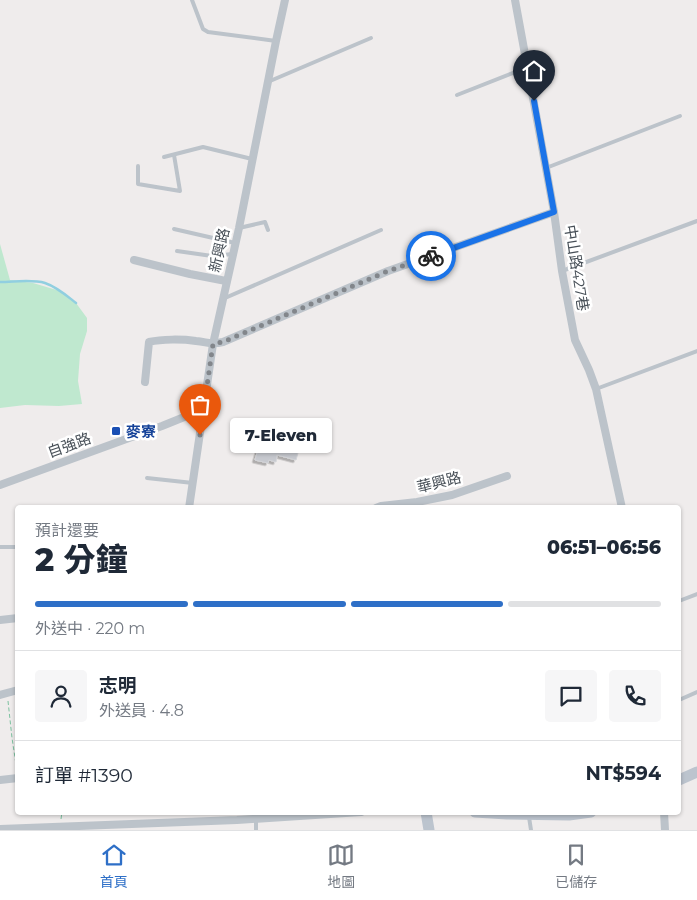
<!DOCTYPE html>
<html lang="zh-TW">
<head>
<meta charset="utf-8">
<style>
	:root { --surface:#fff; --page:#f6f6f7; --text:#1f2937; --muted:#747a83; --line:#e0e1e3; --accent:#2e6fc7 }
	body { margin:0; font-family:Montserrat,"Noto Sans TC",sans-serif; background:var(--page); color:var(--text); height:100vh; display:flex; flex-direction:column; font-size:19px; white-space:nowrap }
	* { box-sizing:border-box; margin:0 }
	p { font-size:16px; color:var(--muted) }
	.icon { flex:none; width:28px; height:28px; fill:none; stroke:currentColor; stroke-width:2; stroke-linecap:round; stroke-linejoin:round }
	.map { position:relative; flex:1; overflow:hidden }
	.details { position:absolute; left:15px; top:505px; width:666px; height:310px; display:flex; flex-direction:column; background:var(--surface); border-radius:5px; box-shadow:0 1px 4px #0004 }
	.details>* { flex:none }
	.pin { position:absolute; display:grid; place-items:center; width:42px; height:42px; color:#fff; margin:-51px -21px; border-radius:50% 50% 50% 0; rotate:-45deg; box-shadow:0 0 5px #0007 }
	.pin .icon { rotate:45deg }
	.courier { position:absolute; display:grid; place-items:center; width:50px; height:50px; margin:-25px; border:4px solid #1a73e8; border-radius:50%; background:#fff; color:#222; box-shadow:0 1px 6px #0007 }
	.bubble { position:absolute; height:35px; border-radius:5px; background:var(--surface); box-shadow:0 1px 4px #0004; font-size:16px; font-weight:800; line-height:35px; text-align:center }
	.headline em { font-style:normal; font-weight:800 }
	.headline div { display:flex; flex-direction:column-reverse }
	.headline { display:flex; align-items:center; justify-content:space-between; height:85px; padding:0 20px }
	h1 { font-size:32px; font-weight:800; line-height:38px }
	.bar { display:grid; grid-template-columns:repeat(4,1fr); gap:8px 5px; align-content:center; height:60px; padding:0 20px }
	.bar i { height:6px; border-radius:4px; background:var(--line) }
	.bar .active { background:var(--accent) }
	.bar p { grid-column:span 4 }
	.line { display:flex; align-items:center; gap:12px; padding:0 20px; border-top:1px solid var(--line) }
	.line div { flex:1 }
	.round { display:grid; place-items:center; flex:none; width:52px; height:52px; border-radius:5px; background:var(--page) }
	.menu { display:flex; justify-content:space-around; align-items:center; height:70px; border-top:1px solid var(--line); background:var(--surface); font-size:14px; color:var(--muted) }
	.menu a { display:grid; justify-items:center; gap:2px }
	.menu .active { color:var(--accent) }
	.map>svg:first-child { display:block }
</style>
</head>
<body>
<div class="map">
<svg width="697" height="830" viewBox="0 0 697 830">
	<defs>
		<filter id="shadow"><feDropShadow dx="-2.5" dy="2.5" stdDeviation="0" flood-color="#0004"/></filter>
	</defs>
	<rect width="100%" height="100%" fill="#efecec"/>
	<!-- green -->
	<polygon fill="#bfe8cf" points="0,244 10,280 33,283 60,291 76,303 87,318 87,331 80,354 78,381 82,404 59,406 25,405 0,408"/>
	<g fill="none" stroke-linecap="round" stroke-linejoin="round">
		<!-- stream -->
		<path stroke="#91cfe0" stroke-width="2.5" d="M 0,282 C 14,282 32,279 45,283 C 57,287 67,296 76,303"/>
	</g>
	<!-- building -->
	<polygon fill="#c7c9cf" stroke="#d1d3d7" filter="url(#shadow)" points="265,426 282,432 282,436 286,437 286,441 300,446 296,460 277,455 276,462 269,460 268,463 255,460"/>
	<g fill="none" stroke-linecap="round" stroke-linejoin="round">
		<!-- path -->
		<g stroke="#7cc2a0" stroke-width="1" stroke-dasharray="4 2.5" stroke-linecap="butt">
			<polyline points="8,701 12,738 17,771"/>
			<polyline points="61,819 62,812"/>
		</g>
		<!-- lane -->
		<g stroke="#bcc3ca" stroke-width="4">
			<polyline points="192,0 203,29 208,32 276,41"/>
			<polyline points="270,81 371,38"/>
			<polyline points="457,95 528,67"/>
			<polyline points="164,157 203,147 252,159"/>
			<polyline points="138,166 138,184 180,191 174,155"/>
			<polyline points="546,168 680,116"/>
			<polyline points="239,228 265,222 268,230"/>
			<polyline points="174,229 235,243"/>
			<polyline points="177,251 212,256 233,254"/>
			<polyline points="562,271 697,221"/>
			<polyline points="225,298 381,230"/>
			<polyline points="596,389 697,351"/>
			<polyline points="147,478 193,483"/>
			<polyline points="0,547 18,547"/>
			<polyline points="679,601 697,594"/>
			<polyline points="679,700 697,692"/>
			<polyline points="529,817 531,830"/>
			<polyline points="256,830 256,820"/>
		</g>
		<!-- street -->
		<g stroke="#bcc3ca" stroke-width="8">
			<polyline points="515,0 554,212 562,271 575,340 589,370 596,389 622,508"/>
			<polyline points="134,260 190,274 226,281"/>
			<path d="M 145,382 L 149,342 C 162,339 182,339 196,341 C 208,342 210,345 223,342 L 388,271 L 554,212"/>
			<polyline points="0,485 162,426 204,409"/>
			<polyline points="189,508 213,344 239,228 276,41 285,0"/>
			<polyline points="376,508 381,506 417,502 452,495 507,476"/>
			<polyline points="0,620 18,618"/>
			<polyline points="0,695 18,690"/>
			<polyline points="0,780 18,778"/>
			<polyline points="664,812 665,830"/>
			<polyline points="0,829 237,820 361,812"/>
		</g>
		<!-- secondary -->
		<g stroke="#bcc4ce" stroke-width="11">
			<polyline points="679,780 697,772"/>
			<polyline points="426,812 429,830"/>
			<polyline points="475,812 507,814 569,815 591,812"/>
		</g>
	</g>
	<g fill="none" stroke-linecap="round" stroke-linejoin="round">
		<!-- done -->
		<polyline stroke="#82868b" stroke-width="5" stroke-dasharray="0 9" points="200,435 213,344 223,342 388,271 431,256"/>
		<!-- route -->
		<polyline stroke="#1a73e8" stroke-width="6" points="431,256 554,212 534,101"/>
	</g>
	<!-- markers -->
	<rect fill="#1a4fb4" stroke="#fff" stroke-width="2" x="111" y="426" width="10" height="10" rx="2.5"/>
	<g text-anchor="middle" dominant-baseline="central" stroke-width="5" stroke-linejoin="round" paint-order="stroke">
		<!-- street labels -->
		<g font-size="15" fill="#474f57" stroke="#fff">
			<text transform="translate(219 250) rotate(-77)">新興路</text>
			<text transform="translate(577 268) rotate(81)">中山路427巷</text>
			<text transform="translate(69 445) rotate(-20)">自強路</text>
			<text transform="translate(439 482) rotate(-14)">華興路</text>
		</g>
		<!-- transit labels -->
		<g font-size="15" font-weight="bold" fill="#164399" stroke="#fff" text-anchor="start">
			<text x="126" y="431">麥寮</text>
		</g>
	</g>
</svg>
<div class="pin" style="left:200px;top:435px;background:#ea580c"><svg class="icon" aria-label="bag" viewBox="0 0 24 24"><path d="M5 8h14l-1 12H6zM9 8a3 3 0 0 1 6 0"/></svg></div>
<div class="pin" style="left:534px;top:101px;background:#1f2937"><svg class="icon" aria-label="home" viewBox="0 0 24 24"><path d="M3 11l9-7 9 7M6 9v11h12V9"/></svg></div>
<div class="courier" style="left:431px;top:256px"><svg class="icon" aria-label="bike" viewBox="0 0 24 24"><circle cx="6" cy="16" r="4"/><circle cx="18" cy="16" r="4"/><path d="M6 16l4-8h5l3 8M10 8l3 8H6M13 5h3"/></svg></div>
<div class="bubble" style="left:230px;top:418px;width:102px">7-Eleven</div>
<section class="details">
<div class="headline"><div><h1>2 分鐘</h1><p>預計還要</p></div><em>06:51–06:56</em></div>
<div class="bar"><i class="active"></i><i class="active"></i><i class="active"></i><i></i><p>外送中 · 220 m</p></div>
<div class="line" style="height:90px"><a class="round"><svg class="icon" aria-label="person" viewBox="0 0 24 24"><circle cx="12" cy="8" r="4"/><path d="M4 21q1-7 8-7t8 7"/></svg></a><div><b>志明</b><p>外送員 · 4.8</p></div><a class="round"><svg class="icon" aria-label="chat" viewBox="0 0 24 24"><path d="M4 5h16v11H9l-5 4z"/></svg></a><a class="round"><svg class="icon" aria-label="phone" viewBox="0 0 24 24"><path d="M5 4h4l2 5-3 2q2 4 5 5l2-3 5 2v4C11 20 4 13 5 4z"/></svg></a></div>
<div class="line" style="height:65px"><div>訂單 #1390</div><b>NT$594</b></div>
</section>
</div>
<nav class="menu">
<a class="active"><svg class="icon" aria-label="home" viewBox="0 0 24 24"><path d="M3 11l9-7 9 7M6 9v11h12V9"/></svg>首頁</a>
<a><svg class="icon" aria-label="map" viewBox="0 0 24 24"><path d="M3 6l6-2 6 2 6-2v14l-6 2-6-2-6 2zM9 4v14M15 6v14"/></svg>地圖</a>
<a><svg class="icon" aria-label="saved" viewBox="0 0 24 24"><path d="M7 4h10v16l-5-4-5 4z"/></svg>已儲存</a>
</nav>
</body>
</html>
